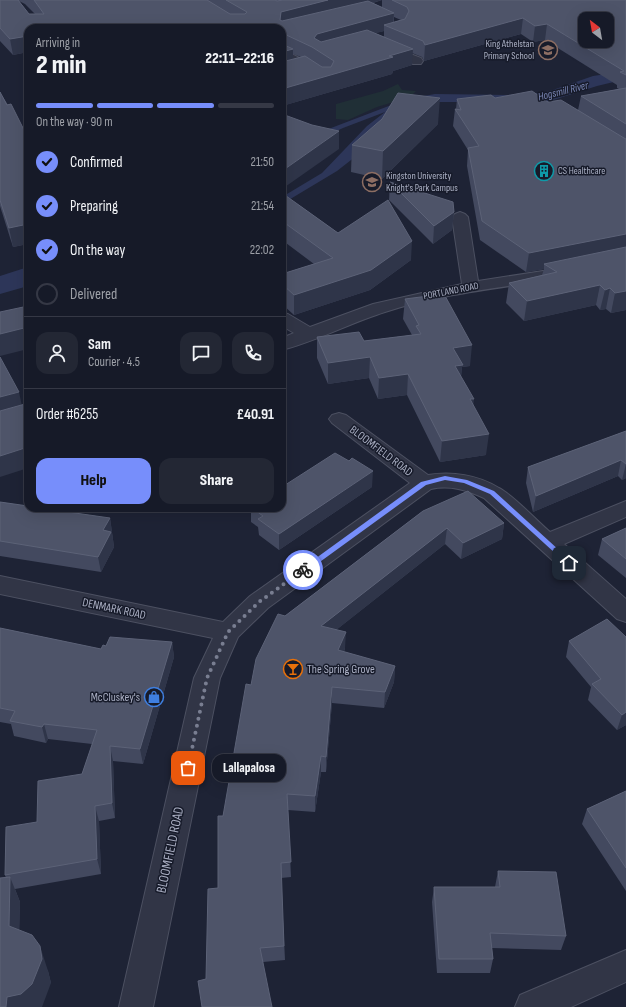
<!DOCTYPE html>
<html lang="en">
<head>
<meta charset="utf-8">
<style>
	:root { --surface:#161a28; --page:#232734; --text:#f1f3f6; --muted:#9ea1a8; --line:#353845; --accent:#778efb }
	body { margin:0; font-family:"Sofia Sans Condensed",sans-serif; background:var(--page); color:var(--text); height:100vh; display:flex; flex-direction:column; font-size:15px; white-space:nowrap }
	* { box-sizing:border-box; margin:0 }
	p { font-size:13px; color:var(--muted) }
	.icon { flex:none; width:22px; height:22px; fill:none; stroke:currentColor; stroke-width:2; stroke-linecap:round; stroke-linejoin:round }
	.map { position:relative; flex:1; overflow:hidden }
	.panel { position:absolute; left:24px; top:24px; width:262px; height:488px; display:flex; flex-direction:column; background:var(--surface); border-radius:12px; box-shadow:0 4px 16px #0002,0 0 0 1px var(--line) }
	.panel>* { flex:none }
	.needle { width:26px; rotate:329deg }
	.controls { position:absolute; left:578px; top:12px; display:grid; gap:8px }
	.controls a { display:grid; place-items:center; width:36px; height:36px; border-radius:8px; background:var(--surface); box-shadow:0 4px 16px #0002,0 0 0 1px var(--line); font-size:20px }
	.pin { position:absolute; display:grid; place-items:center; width:34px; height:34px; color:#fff; margin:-17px; border-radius:8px; box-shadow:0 2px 6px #0006 }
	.courier { position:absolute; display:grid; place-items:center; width:40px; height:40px; margin:-20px; border:3px solid #778efb; border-radius:50%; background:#fff; color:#222; box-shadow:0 1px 5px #0007 }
	.bubble { position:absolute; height:28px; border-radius:12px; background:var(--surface); box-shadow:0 4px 16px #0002,0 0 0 1px var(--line); font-size:13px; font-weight:800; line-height:28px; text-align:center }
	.summary em { font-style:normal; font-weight:800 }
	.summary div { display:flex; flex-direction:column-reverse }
	.summary { display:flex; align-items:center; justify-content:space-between; height:68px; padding:0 12px }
	h1 { font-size:26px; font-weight:800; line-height:30px }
	.bar { display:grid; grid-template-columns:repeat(4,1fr); gap:6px 4px; align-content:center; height:48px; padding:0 12px }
	.bar i { height:5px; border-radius:3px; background:var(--line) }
	.bar .on { background:var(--accent) }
	.bar p { grid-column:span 4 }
	.line { display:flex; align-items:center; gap:10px; padding:0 12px; border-top:1px solid var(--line) }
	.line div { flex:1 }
	.round { display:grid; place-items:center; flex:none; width:42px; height:42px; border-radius:12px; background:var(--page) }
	ol { padding:0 12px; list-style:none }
	li { display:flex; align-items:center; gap:12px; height:44px }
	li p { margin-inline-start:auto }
	li .icon { padding:4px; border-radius:50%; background:var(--accent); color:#111; stroke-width:4 }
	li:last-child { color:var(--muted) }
	li i { width:22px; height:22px; border:2px solid var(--line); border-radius:50% }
	.button { display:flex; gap:8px; margin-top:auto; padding:8px 12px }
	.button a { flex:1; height:46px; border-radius:12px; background:var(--accent); color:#111; font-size:16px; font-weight:800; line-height:46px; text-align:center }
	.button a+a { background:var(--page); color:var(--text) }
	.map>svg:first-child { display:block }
</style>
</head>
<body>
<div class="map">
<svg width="626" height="1007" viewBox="0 0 626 1007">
	<rect width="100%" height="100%" fill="#1e2335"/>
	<!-- green -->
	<polygon fill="#202f36" points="398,84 402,90 416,91 410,97 377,107 348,120 336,119 336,104 383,91"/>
	<!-- water -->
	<g fill="#2d3659">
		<polygon points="626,71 626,79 597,86 547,102 438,102 360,153 337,171 282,204 282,197 322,173 367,126 385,112 343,128 308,144 318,133 407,99 435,94 520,95 547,92 593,76"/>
		<polygon points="28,267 28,286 0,294 0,276"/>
	</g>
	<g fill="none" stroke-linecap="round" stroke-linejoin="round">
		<!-- minor casing -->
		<g stroke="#4c5061" stroke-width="2">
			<g id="minor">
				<polygon points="384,44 421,58 423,61 421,64 413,64 380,49 378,47 380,45"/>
				<polygon points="282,49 311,64 313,67 311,70 282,78 282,70 297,66 282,58"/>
				<path d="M 460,212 L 465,214 L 468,217 L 478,281 L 556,269 L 562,270 L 564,274 L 562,278 L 556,279 C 499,288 440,294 385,312 C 350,323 317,341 282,350 L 282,338 L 294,333 L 282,326 L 282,313 L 288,314 L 310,327 L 373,304 L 462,284 L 452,217 L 455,214 Z"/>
				<path d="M 339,413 L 346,415 L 428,475 C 452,471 478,475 499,488 C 514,496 536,520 550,532 L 626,501 L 626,517 L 564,544 L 626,599 L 626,622 L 617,619 L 484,498 C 466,490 451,485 431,489 L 268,608 L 238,637 L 220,678 L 153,1007 L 119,1007 L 194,678 L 213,638 L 0,594 L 0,576 L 223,622 L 250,596 L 410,483 L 332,423 L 329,419 L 332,415 Z"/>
			</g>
		</g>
		<!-- tertiary casing -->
		<g stroke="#4c5061" stroke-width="2">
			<polygon id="tertiary" points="626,950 626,982 571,1007 515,1007 520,995"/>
		</g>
		<!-- minor -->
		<use href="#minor" fill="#313546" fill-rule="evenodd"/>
		<!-- tertiary -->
		<use href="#tertiary" fill="#313546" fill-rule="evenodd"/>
	</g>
	<!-- wall -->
	<g fill="#43495f" fill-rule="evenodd">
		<path d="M 0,0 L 626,0 L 626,310 L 611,313 L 606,309 L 600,310 L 596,305 L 524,321 L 506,303 L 509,283 L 542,275 L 544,269 L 526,272 L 480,240 L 467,166 L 468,150 L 453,126 L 455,109 L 456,109 L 457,99 L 495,98 L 548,102 L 578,110 L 581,96 L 619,89 L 617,88 L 617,85 L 545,40 L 533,42 L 521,34 L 424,61 L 422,57 L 412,53 L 412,65 L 393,71 L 392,74 L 282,106 L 282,28 L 28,28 L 28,52 L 13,55 L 0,41 ZM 382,0 L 382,7 L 373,3 ZM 19,1 L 25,4 L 35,14 L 29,14 ZM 394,17 L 401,20 L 394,22 ZM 384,31 L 384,37 L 375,33 ZM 293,54 L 301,57 L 293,60 Z"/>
		<polygon points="0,92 28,138 28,244 13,247 0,206"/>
		<polygon points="438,124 382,179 351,172 352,145"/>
		<polygon points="390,182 454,212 452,230 433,244 389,200"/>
		<polygon points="282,193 338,233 411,260 370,290 294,315 282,304 282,274 314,264 282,240"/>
		<polygon points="405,299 470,366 462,367 461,377 473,406 486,455 440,462 407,395 378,399 369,378 328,384 317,358 317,337 364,341 412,335 403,319"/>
		<polygon points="626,431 626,478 622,480 618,476 533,512 526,483 528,467"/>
		<polygon points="372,487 279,550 259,535 258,527 251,522 251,508 282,508"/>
		<polygon points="0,502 110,518 114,547 101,572 0,556"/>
		<polygon points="423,511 504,523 502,539 461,559 445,544 336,630 345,648 344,652 395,666 394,682 384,708 332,703 326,772 321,772 315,812 288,810 291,877 281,878 285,960 263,962 206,979 218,888 223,816 251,685 285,616"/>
		<polygon points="626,528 626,578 598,555 602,539"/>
		<polygon points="0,628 101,649 106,646 172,642 174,657 143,764 113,761 115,818 99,821 101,874 15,889 20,902 19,930 48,971 51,983 0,1007 6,878 5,875 37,822 82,774 92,744 48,739 46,743 14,736 11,724 0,722"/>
		<polygon points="626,637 626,725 617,730 588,700 591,687 566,657 569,641"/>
		<polygon points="626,791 626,891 582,824 587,809"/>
		<polygon points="498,871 566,936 561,950 492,948 493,959 490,973 437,973 432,902 434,887 495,887"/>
	</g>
	<!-- shaded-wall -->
	<g fill="#2f3549">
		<polygon points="328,0 382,0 282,28 280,20 281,12"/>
		<polygon points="394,13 393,28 384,25 384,31 316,50 314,38 317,34"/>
		<polygon points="523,18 521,34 424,61 425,45"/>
		<polygon points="547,24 545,40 533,42 535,26"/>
		<polygon points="28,36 28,52 13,55 10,39"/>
		<polygon points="293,49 293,66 282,69 282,52"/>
		<polygon points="413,49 412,65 393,71 392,74 282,106 282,89 389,56"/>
		<polygon points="440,98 438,124 382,179 383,151"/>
		<polygon points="339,131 339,149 282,189 282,171"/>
		<polygon points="454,212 452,230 433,244 434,226"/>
		<polygon points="28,224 28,244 13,247 9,228"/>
		<polygon points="626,234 626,251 544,264 544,269 526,272 529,253"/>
		<polygon points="412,241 411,260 370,290 294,315 294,295"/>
		<polygon points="600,285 596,305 524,321 527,301"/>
		<polygon points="610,288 606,309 600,310 605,290"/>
		<polygon points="626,291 626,310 611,313 615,293"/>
		<polygon points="28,327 28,349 0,356 0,334"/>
		<polygon points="472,345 470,366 462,367 460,386 453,387 453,348"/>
		<polygon points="370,357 369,378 328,384 328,363"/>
		<polygon points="408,374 407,395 378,399 379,378"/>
		<polygon points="19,392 23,411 0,418 0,397"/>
		<polygon points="470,399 474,399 472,420"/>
		<polygon points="489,434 486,455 440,462 442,441"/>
		<polygon points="28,447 28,468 0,477 0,456"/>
		<polygon points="621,460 618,476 533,512 536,496"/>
		<polygon points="626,464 626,478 622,480"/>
		<polygon points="373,471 372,487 279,550 279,534"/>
		<polygon points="110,518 114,547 101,572 98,557 103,530"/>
		<polygon points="504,523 502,539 461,559 463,543"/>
		<polygon points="447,528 445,544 321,642 321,626"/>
		<polygon points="346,632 345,648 338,666 338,650"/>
		<polygon points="172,642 174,657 143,764 140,749"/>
		<polygon points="395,666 394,682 384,708 385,692"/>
		<polygon points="332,687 332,703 326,772 326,757"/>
		<polygon points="626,712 626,725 617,730 622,715"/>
		<polygon points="44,724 48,739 46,743 42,727"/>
		<polygon points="110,746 113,761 115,818 112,803"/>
		<polygon points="321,756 321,772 315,812 315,796"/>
		<polygon points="95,806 99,821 101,874 97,859"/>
		<polygon points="10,877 20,902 19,951 9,926"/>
		<polygon points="40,946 48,971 51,983 42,1007 6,1007 7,997"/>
	</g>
	<!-- building -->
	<g fill="#4e5469" stroke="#5c6277" fill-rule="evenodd">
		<polygon points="0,0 18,0 29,14 44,14 34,0 207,0 230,14 245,14 247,12 226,0 275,0 277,1 283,0 328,0 281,12 280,20 282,21 368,1 394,13 317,34 314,38 321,42 367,30 413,49 389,56 393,57 282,89 282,62 305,56 322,67 331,67 334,61 312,47 282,33 282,28 28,28 28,36 10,39 0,28"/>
		<path d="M 392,0 L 626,0 L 626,75 L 620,72 L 624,71 L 547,24 L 535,26 L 523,18 L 425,45 L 423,41 L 384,25 L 405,19 L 409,11 L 407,7 ZM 585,19 L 607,19 L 607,41 L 585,41 Z"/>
		<polygon points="282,44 293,49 282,52"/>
		<polygon points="626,88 626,124 581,96"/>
		<polygon points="532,91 548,102 561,100 624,138 626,139 626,234 529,253 482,221 468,148 479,146 455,109 461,110 457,99 491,95 495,98"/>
		<polygon points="0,92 7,105 11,104 28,138 28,224 9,228 0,200"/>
		<polygon points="398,93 440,98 383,151 352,145 382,119"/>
		<polygon points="282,114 312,125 339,131 282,171"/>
		<polygon points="390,182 453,202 454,212 434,226"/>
		<polygon points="282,193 338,233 388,200 412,241 371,270 294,295 282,284 282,274 333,258 282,221"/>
		<polygon points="626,247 626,291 615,293 610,288 605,290 600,285 527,301 509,283 557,272 544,264"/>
		<polygon points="444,294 472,345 453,348 463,365 455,366 474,399 470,399 489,434 442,441 408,374 379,378 370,357 328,363 317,337 359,332 364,341 421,334 416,326 419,325 405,299"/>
		<polygon points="28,306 28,327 0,334 0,312"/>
		<polygon points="0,357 19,392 0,397"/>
		<polygon points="25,404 28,409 28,447 0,456 0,411"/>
		<polygon points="626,431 626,464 621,460 536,496 528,467"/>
		<polygon points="335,453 349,461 352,458 373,471 279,534 258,519 263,516 252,508 282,508 282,487"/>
		<polygon points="468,491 504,523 463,543 447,528 321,626 346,632 338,650 395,666 385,692 332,687 326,757 321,756 315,796 287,794 291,862 281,863 284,946 260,948 272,1007 202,1007 198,981 206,979 208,889 218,888 218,816 223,816 246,684 251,685 256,659 278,614 285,616 423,511"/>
		<polygon points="0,502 28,506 28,508 40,508 110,518 103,530 111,532 98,557 0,541"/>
		<polygon points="626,528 626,559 602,539"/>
		<polygon points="607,619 626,637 626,712 622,715 592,684 601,679 569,641"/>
		<polygon points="0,628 101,649 103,645 106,646 110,637 172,642 140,749 110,746 112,803 95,806 97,859 5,875 6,827 37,822 38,781 82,774 97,730 44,724 42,727 10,721 15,711 0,708"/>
		<polygon points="626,791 626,868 587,809"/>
		<polygon points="498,871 556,872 566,936 490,933 493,959 439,959 434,887 500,887"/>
		<polygon points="10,877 9,926 32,935 40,946 42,959 32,984 21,994 7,997 6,1007 0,1007 0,878"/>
	</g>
	<!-- route -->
	<polygon fill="#778efb" points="445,476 467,480 494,491 571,561 571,564 567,564 490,494 464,483 445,480 426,485 306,572 301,572 301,569 421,482"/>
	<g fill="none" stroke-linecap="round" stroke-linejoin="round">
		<!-- done -->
		<polyline stroke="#797e91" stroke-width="4" stroke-dasharray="0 7.2" points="188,768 207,678 228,632 259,602 303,570"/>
	</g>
	<!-- icons -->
	<defs>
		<g id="school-ring" transform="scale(1)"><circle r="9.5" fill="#171b2a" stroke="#8d6e63" stroke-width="1.5"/><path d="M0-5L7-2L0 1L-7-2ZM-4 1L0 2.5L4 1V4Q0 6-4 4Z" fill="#8d6e63"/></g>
		<g id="building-ring" transform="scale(1)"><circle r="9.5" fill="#171b2a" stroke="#0f9aa8" stroke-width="1.5"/><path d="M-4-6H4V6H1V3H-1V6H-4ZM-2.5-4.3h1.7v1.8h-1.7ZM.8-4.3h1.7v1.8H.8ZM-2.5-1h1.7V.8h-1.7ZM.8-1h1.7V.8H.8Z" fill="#0f9aa8"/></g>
		<g id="university-ring" transform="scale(1)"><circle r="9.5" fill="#171b2a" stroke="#8d6e63" stroke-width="1.5"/><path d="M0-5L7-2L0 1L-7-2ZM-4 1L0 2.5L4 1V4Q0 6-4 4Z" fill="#8d6e63"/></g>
		<g id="bar-ring" transform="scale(1)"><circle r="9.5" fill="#171b2a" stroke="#e8710a" stroke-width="1.5"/><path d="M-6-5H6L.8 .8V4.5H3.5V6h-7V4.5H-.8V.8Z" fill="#e8710a"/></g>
		<g id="shop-ring" transform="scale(1)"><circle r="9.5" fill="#171b2a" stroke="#3f7fe0" stroke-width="1.5"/><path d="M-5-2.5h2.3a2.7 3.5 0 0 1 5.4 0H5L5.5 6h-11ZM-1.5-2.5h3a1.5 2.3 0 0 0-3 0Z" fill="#3f7fe0"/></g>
	</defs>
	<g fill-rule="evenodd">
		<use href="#school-ring" x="548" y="50"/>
		<use href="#building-ring" x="544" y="171"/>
		<use href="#university-ring" x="372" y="182"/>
		<use href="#bar-ring" x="293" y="669"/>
		<use href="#shop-ring" x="154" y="697"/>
	</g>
	<g text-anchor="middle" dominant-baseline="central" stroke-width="3" stroke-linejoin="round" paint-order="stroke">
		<!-- far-poi labels -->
		<g font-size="10" fill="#aaafc3" stroke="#171b2a" text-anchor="start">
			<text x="534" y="44" text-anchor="end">King Athelstan<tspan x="534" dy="12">Primary School</tspan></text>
			<text x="558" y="171">CS Healthcare</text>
			<text x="386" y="176">Kingston University<tspan x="386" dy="12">Knight's Park Campus</tspan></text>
		</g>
		<!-- far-street labels -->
		<g font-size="10" fill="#aaafc3" stroke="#171b2a">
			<text transform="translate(451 291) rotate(-11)">PORTLAND ROAD</text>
		</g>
		<!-- far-water labels -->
		<g font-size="11" font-style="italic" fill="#7985b2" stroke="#171b2a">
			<text transform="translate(563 91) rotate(-14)">Hogsmill River</text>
		</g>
		<!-- street labels -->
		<g font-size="12" fill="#aaafc3" stroke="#171b2a">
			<text transform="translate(381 451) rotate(37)">BLOOMFIELD ROAD</text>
			<text transform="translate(114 609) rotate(12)">DENMARK ROAD</text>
		</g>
		<!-- poi labels -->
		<g font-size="12" fill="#aaafc3" stroke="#171b2a" text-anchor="start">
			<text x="307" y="669">The Spring Grove</text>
			<text x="140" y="697" text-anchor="end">McCluskey's</text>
		</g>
		<!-- near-street labels -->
		<g font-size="14" fill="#aaafc3" stroke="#171b2a">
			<text transform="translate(170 850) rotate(-78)">BLOOMFIELD ROAD</text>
		</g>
	</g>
</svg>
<div class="controls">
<a><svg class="needle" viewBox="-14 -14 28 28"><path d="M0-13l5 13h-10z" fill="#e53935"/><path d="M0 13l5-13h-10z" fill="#9ea1a8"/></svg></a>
</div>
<div class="pin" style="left:188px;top:768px;background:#ea580c"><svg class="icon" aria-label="bag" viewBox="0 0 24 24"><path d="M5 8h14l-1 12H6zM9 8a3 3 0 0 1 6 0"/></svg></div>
<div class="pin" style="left:569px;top:563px;background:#1f2937"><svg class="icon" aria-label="home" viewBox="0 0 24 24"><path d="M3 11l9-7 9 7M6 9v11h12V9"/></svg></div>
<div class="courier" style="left:303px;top:570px"><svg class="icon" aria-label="bike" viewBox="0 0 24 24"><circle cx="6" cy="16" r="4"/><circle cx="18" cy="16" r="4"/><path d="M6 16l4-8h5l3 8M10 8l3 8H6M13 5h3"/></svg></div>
<div class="bubble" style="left:212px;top:754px;width:74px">Lallapalosa</div>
<section class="panel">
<div class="summary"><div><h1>2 min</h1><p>Arriving in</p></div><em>22:11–22:16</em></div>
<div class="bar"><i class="on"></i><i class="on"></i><i class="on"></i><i></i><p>On the way · 90 m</p></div>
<ol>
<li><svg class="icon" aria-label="check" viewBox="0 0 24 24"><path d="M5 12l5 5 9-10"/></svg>Confirmed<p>21:50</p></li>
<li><svg class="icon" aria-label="check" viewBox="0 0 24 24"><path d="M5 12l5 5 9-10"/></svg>Preparing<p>21:54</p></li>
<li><svg class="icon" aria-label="check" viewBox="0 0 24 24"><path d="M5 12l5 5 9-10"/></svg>On the way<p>22:02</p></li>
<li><i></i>Delivered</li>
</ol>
<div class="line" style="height:72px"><a class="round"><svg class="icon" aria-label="person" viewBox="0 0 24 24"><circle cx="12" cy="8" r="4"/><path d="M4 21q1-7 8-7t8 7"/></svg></a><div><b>Sam</b><p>Courier · 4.5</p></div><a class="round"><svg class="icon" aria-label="chat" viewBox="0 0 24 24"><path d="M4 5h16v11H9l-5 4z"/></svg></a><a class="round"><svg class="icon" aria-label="phone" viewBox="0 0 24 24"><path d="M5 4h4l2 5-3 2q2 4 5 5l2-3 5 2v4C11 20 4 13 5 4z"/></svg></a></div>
<div class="line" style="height:52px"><div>Order #6255</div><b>£40.91</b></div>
<div class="button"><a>Help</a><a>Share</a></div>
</section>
</div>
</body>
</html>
